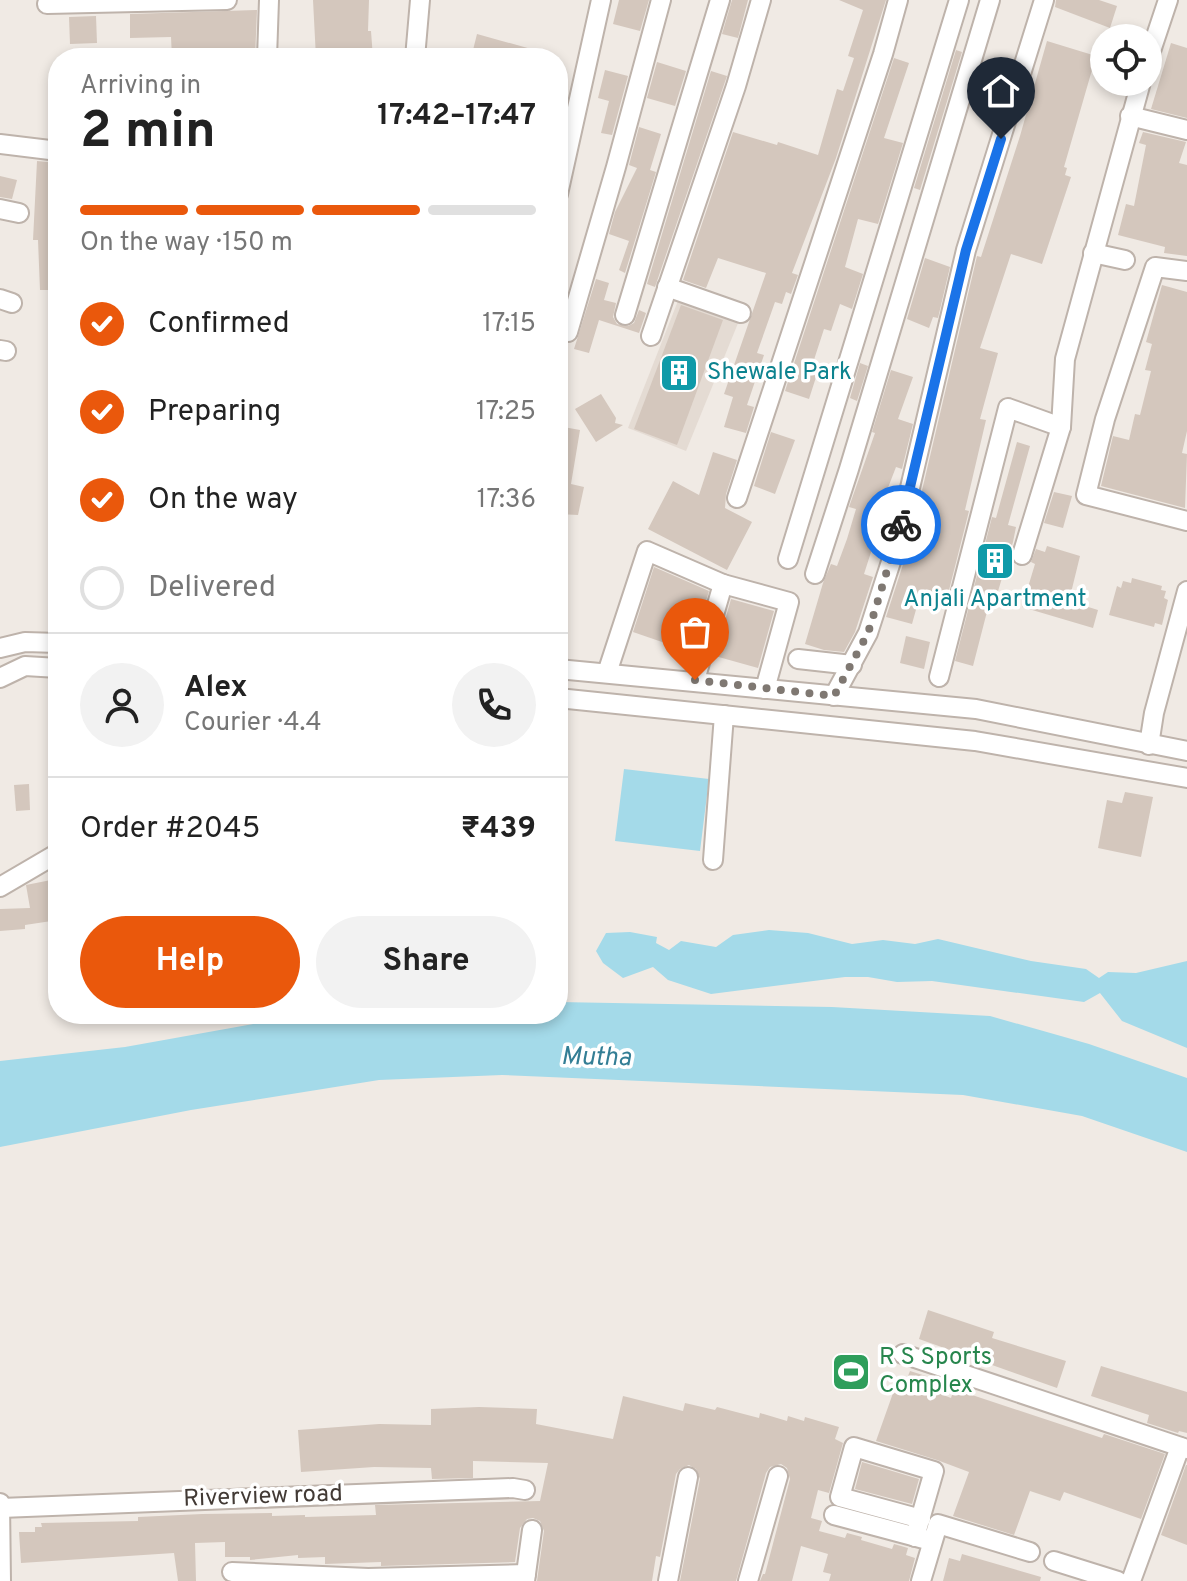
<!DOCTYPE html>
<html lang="en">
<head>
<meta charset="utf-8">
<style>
	:root { --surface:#fff; --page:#f2f2f2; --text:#222; --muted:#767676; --line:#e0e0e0; --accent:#ea580c }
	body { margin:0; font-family:Overpass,sans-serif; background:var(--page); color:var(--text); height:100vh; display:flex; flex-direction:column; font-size:30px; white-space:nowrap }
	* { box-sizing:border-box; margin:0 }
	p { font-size:26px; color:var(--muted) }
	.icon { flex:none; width:44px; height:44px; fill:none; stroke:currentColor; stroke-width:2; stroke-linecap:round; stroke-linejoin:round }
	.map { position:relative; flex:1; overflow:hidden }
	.drawer { position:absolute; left:48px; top:48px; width:520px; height:976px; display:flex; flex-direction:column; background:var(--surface); border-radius:32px; box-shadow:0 4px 12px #0003 }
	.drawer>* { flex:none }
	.tools { position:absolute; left:1090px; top:24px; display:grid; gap:16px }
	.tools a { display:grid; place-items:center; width:72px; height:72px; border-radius:50%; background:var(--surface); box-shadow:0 4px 12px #0003; font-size:40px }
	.pin { position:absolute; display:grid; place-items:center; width:68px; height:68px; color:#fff; margin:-82px -34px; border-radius:50% 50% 50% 0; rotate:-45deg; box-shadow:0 0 8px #0007 }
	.pin .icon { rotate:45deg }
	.courier { position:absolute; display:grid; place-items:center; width:80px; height:80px; margin:-40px; border:6px solid #1a73e8; border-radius:50%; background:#fff; color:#222; box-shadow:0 2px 10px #0007 }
	.head em { font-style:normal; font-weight:700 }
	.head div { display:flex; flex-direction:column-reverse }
	.head { display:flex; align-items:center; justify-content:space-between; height:136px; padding:0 32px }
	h1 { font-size:52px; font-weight:700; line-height:60px }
	.bar { display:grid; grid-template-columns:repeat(4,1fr); gap:12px 8px; align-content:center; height:96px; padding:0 32px }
	.bar i { height:10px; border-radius:6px; background:var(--line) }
	.bar .current { background:var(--accent) }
	.bar p { grid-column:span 4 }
	.line { display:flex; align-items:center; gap:20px; padding:0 32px; border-top:2px solid var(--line) }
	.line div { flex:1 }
	.round { display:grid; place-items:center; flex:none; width:84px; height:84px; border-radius:42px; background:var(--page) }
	ol { padding:0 32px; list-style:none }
	li { display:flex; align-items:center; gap:24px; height:88px }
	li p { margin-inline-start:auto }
	li .icon { padding:8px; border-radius:50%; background:var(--accent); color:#fff; stroke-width:4 }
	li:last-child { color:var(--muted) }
	li i { width:44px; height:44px; border:4px solid var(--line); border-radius:50% }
	.cta { display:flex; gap:16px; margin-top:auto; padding:16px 32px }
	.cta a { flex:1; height:92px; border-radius:48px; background:var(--accent); color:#fff; font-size:32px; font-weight:700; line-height:92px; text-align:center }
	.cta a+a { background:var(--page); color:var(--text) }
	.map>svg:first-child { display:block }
</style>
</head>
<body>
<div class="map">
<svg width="1187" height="1581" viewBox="0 0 1187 1581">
	<rect width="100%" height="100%" fill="#f0eae4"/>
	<!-- residential -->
	<polygon fill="#e4dbd3" points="685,283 745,306 686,451 628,428"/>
	<!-- water -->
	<g fill="#a4dae9">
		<polygon points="624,769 709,779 700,851 615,841"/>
		<polygon points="769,930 808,933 852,944 883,940 915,944 938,939 1031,961 1086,969 1099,978 1108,972 1136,973 1187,961 1187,1048 1122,1021 1100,993 1084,1002 932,981 897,982 868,977 845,977 711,994 668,980 653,967 623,978 603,963 596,951 606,933 630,932 657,937 656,943 669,950 681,941 716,947 733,935"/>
		<polygon points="558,1002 832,1007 990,1016 1089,1044 1187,1078 1187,1152 1082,1116 963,1095 502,1075 379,1080 191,1110 0,1147 0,1061 125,1047 308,1014 558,1014"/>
	</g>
	<!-- building -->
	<g fill="#d4c7bd">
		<polygon points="313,0 369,0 368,31 371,31 373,58 316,58"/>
		<polygon points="619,0 649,0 640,31 613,24"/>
		<polygon points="732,0 748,0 738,38 722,34"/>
		<polygon points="839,0 886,0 836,158 792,273 798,275 791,294 786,292 782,304 775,302 757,353 764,355 747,405 754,407 746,433 724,427 733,397 724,394 766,273 718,258 706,288 683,280 733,132 777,145 778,142 818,155 837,89 843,91 854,58 848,56 863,10"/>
		<polygon points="1056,0 1099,0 1117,6 1110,28 1055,7"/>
		<polygon points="257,10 255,58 172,58 171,37 130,38 130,14"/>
		<polygon points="96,16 97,43 70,44 69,17"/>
		<polygon points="477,34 549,54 548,58 471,58"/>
		<polygon points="1047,41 1096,56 1064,167 1067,168 1065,175 1071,177 1042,264 1011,254 980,348 998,353 980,419 986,420 965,510 969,511 945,606 919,599 912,624 886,617 909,546 977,256 981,257 1020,136"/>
		<polygon points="1171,43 1187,48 1187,118 1151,109"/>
		<polygon points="956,50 962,52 920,190 914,188"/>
		<polygon points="894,58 909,63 884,138 903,143 878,224 858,219 845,267 863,274 852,309 840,304 831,331 824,329 811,369 818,371 809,399 785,391"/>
		<polygon points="657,62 686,71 675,106 647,98"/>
		<polygon points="605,70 628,76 612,135 601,133 609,101 598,98"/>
		<polygon points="711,71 727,76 655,287 647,284"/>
		<polygon points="639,127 661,134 650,170 656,172 625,273 619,270 629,241 609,234 615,212 637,168 629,165"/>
		<polygon points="1143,132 1186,142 1179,163 1187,165 1187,256 1164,253 1165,247 1118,235 1126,204 1134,206 1146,145 1139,143"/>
		<polygon points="37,161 58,163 54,251 58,251 58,290 40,290 38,240 33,240"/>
		<polygon points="0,176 17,180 12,199 0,197"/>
		<polygon points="925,258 950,267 938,318 933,317 929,328 907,319"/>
		<polygon points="596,279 609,283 604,300 616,303 613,317 617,324 628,326 634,323 639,310 646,313 639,333 599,320 589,353 574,349"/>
		<polygon points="1162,285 1187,292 1187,431 1182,453 1187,454 1185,508 1101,486 1113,436 1129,440 1135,414 1140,415 1151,371 1145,370 1152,344 1146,342"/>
		<polygon points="681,305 723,320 677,445 634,429"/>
		<polygon points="860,363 868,366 857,401 850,398"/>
		<polygon points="891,370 913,377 898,419 913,424 902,469 896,467 886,493 884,492 875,519 881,521 864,574 873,577 855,632 844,652 824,650 805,644 823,583 831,564 837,566 847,539 856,509 849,507 875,433 872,432"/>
		<polygon points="601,394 616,418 615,423 623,425 596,442 575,409"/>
		<polygon points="558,426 580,430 571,484 584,487 578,515 558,514"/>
		<polygon points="771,432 795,440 775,494 754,486"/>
		<polygon points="1017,442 1030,446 1008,525 1016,527 1013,542 995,601 990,600 973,666 955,661 992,517 996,518"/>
		<polygon points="713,452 737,460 726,494 725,508 752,522 727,570 648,529 673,481 699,495"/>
		<polygon points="1054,492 1072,496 1063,528 1044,523"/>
		<polygon points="1047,546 1080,556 1069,601 1098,610 1093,628 1022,607 1035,564 1031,562 1036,549 1045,552"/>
		<polygon points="654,567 709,591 691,652 633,632"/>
		<polygon points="1132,578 1162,586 1161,590 1166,591 1164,598 1168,600 1162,625 1155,623 1154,627 1109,615 1117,586 1121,588 1123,581 1131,583"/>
		<polygon points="731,599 774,611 758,668 715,656"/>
		<polygon points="906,636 930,642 924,669 900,663"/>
		<polygon points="29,784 30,810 16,811 14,785"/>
		<polygon points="1125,792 1153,797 1141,857 1098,848 1107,800 1122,803"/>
		<polygon points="56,879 58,920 25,925 25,929 0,931 0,909 30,908 26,885"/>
		<polygon points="928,1310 994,1332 992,1338 1066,1361 1057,1388 919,1339"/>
		<polygon points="1101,1366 1187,1392 1187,1433 1179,1431 1178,1433 1147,1423 1149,1415 1091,1396"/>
		<polygon points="910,1371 926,1376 923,1387 951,1398 954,1389 1102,1438 1104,1434 1165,1454 1141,1519 1064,1492 1060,1501 1030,1491 1014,1535 953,1516 969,1472 937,1460 876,1441 898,1379 906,1381"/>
		<polygon points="623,1396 683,1411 685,1403 715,1410 717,1407 759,1418 760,1413 787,1421 788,1416 804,1421 805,1417 839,1427 835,1439 843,1443 829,1493 818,1490 811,1518 822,1521 819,1531 845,1538 847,1533 862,1537 861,1540 892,1549 894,1544 908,1548 906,1555 915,1558 909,1581 829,1581 831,1574 823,1572 828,1554 801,1546 792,1581 760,1581 763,1574 765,1574 790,1479 787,1468 781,1464 770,1467 766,1473 736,1581 680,1581 700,1479 696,1469 689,1465 680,1469 676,1474 660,1557 656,1556 652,1581 537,1581 544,1531 540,1521 533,1518 527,1519 520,1528 515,1562 381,1566 381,1562 325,1564 325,1557 298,1558 298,1555 250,1560 250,1557 225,1557 225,1542 195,1543 196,1581 178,1581 174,1553 21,1563 19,1532 35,1532 35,1527 42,1527 41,1523 138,1521 138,1517 202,1514 272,1513 272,1516 305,1515 305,1517 376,1515 375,1505 540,1501 548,1463 473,1461 473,1478 432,1479 431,1468 374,1467 301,1472 298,1430 379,1424 431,1425 431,1409 479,1407 537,1409 536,1424 613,1439"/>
		<polygon points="862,1462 919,1479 912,1504 855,1489"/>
		<polygon points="1186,1465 1187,1465 1187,1545 1161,1535"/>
		<polygon points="962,1554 1041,1577 1040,1581 943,1581 949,1558 960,1561"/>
	</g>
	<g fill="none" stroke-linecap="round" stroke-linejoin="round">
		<!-- minor casing -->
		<g stroke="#beb3ab" stroke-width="22">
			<g id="minor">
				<polyline points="47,4 227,0"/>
				<polyline points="267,58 269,0"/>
				<polyline points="415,58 420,0"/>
				<polyline points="1148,60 1168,0"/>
				<polyline points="1130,116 1187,130"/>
				<polyline points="0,144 58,151"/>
				<polyline points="558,194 601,0"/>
				<polyline points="0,209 19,213"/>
				<polyline points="1093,253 1125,260"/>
				<polyline points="1187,271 1155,267 1105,419 1086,495 1187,521"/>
				<polyline points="667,287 741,313"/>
				<polyline points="0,299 12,303"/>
				<polyline points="625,315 720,0"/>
				<polyline points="568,332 616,167 661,0"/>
				<polyline points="651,336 736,86 761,0"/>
				<polyline points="0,350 6,351"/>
				<polyline points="737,498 883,54 898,0"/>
				<polyline points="1022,555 1061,427 1065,359 1141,82"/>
				<polyline points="788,559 959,0"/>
				<polyline points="815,574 849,469 990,0"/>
				<polyline points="0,648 25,642 58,643"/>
				<polyline points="798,659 852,665"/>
				<polyline points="558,669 976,709 1187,751"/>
				<polyline points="607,673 647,551 723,584 789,602 765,689"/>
				<polyline points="939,677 1008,408 1061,427"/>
				<polyline points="0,678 25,666 58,668"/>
				<polyline points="695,680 723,584"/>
				<polyline points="834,696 868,633 897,543 966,250 1044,0"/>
				<polyline points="558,698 975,741 1187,778"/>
				<polyline points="1149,745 1154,713 1187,591"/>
				<polyline points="713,860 724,715"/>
				<polyline points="0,887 58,853"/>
				<polyline points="903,1354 1187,1449"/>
				<polyline points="0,1503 1,1581"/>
				<polyline points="1,1508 513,1488 525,1490"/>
				<polyline points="834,1515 924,1539"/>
				<polyline points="915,1537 934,1471 854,1447 840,1497 921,1519"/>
				<polyline points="1054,1561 1118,1581"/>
				<polyline points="232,1572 368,1578 526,1574"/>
				<polyline points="525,1581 532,1530"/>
				<polyline points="668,1581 688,1477"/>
				<polyline points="748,1581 778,1476"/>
				<polyline points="921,1581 938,1524 1030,1552"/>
				<polyline points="1131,1581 1180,1447"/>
			</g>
		</g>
		<!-- minor -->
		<use href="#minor" stroke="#fff" stroke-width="18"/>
	</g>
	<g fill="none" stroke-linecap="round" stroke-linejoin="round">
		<!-- done -->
		<polyline stroke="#7f7872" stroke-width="8" stroke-dasharray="0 14.4" points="695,680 834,696 868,633 901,525"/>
		<!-- route -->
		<polyline stroke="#1a73e8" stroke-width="10" points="901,525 966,250 1001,139"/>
	</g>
	<!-- icons -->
	<defs>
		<g id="building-square" transform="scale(2)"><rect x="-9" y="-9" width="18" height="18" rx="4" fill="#0f9aa8" stroke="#fff"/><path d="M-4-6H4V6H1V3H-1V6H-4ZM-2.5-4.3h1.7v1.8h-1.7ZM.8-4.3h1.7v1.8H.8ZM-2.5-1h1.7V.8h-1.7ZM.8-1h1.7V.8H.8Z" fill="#fff"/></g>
		<g id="stadium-square" transform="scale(2)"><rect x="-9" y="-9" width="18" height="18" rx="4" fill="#2e9e5b" stroke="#fff"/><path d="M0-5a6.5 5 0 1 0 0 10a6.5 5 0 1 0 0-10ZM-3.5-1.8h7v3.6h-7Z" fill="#fff"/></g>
	</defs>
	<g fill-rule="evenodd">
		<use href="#building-square" x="679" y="373"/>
		<use href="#building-square" x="995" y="561"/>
		<use href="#stadium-square" x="851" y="1372"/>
	</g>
	<g text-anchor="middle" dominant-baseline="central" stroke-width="7" stroke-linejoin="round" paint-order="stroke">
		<!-- culture labels -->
		<g font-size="24" fill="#0d838f" stroke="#fff" text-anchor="start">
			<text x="707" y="373">Shewale Park</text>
			<text x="995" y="600" text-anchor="middle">Anjali Apartment</text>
		</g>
		<!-- leisure labels -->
		<g font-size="24" fill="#27864d" stroke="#fff" text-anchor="start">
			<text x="879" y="1358">R S Sports<tspan x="879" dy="28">Complex</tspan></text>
		</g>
		<!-- street labels -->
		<g font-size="24" fill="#423a35" stroke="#fff">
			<text transform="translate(263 1497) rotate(-2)">Riverview road</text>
		</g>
		<!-- water labels -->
		<g font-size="26" font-style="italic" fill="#337e95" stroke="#fff">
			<text transform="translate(596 1058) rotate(1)">Mutha</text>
		</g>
	</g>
</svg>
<div class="tools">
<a><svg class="icon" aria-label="locate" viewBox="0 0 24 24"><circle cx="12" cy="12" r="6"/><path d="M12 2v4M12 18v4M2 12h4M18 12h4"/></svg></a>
</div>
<div class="pin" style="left:695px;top:680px;background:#ea580c"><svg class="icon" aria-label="bag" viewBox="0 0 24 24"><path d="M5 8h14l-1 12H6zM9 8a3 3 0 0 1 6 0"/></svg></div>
<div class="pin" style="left:1001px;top:139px;background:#1f2937"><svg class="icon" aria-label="home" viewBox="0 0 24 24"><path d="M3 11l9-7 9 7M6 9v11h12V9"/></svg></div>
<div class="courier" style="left:901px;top:525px"><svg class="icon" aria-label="bike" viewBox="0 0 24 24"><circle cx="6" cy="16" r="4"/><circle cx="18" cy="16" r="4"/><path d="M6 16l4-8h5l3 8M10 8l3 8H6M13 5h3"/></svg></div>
<section class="drawer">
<div class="head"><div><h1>2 min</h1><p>Arriving in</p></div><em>17:42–17:47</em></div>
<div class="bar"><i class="current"></i><i class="current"></i><i class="current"></i><i></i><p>On the way · 150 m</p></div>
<ol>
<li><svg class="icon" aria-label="check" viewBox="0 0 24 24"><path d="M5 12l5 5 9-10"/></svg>Confirmed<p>17:15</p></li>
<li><svg class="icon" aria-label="check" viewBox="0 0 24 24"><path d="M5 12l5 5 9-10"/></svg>Preparing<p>17:25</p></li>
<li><svg class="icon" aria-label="check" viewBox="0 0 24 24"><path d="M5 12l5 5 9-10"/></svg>On the way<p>17:36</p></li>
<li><i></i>Delivered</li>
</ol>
<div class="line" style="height:144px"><a class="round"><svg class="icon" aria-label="person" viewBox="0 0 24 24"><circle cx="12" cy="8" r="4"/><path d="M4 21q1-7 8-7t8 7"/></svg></a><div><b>Alex</b><p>Courier · 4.4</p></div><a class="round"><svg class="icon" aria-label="phone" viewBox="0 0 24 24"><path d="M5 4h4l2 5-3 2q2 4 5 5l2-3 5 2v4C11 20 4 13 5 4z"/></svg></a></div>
<div class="line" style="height:104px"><div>Order #2045</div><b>₹439</b></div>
<div class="cta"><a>Help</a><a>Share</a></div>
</section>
</div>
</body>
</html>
